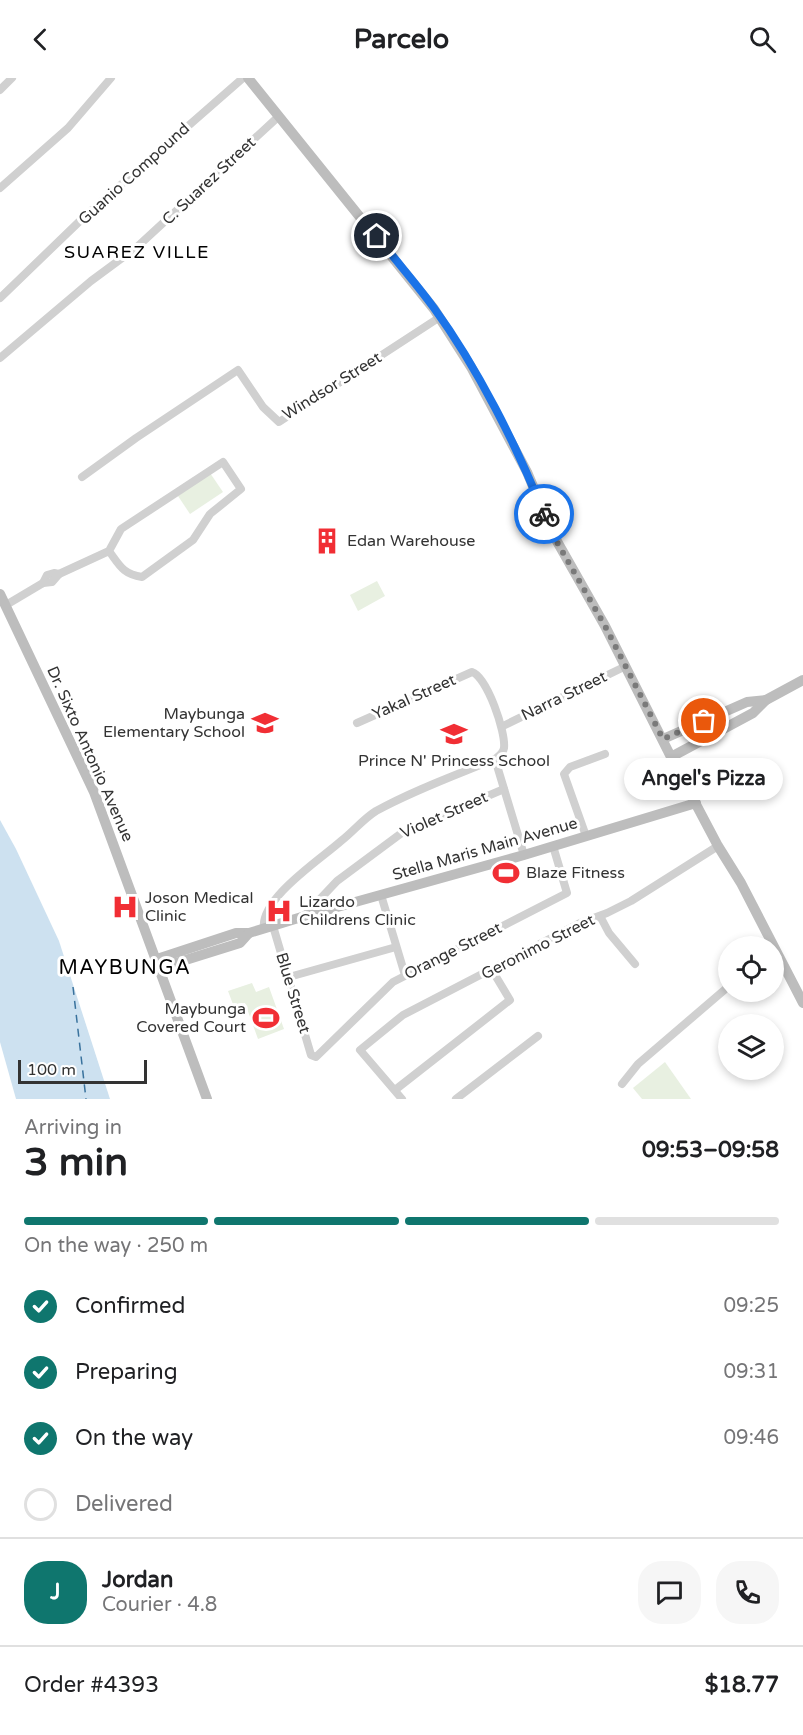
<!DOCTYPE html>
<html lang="en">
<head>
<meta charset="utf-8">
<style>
	:root { --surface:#fff; --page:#f6f6f6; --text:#202124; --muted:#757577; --line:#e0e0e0; --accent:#0f766e }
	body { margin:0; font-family:"Varela Round",sans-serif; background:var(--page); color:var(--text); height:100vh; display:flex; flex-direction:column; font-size:22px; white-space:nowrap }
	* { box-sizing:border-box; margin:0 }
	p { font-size:20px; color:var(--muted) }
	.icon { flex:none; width:33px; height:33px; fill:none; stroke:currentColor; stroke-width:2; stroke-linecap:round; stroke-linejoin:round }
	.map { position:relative; height:1021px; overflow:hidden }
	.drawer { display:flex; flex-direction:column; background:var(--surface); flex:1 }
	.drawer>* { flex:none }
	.buttons { position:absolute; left:718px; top:858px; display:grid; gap:12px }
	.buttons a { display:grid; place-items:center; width:66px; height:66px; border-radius:50%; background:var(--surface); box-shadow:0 3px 9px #0003; font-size:30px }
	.scale { position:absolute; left:18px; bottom:15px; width:129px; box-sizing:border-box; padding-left:6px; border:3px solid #333; border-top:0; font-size:16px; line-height:21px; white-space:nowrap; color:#333; -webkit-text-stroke:4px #fff; paint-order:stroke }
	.pin { position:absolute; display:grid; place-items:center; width:51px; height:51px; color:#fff; margin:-26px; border:3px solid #fff; border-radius:50%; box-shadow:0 2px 6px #0007 }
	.courier { position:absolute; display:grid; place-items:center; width:60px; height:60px; margin:-30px; border:4px solid #1a73e8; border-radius:50%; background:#fff; color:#222; box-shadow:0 2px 8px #0007 }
	.bubble { position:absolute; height:42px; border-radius:21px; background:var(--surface); box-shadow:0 3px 9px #0003; font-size:20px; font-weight:800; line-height:42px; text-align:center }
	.headline em { font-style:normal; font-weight:800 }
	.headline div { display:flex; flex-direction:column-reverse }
	.headline { display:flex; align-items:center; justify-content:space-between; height:102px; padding:0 24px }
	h1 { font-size:39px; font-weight:800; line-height:45px }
	.bar { display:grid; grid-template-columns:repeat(4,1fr); gap:9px 6px; align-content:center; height:72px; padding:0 24px }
	.bar i { height:8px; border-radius:4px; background:var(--line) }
	.bar .selected { background:var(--accent) }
	.bar p { grid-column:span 4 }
	.line { display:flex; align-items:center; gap:15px; padding:0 24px; border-top:2px solid var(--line) }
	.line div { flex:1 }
	.round { display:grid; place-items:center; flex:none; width:63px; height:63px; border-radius:24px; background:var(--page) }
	ol { padding:0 24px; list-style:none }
	li { display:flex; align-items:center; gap:18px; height:66px }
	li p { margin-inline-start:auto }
	li .icon { padding:6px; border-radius:50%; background:var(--accent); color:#fff; stroke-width:4 }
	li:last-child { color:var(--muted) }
	li i { width:33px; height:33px; border:3px solid var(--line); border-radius:50% }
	header { display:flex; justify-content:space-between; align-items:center; height:78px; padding:0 24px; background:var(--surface); font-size:27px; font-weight:800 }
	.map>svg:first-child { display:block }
</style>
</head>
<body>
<header><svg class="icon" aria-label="back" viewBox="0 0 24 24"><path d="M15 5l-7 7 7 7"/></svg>Parcelo<svg class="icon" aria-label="search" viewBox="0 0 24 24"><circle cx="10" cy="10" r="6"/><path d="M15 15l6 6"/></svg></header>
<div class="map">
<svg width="803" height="1021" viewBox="0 0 803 1021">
	<rect width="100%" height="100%" fill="#fff"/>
	<!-- green -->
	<g fill="#e8f0e1">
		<polygon points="210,395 223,414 190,436 178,418"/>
		<polygon points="377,503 385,518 358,533 350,517"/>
		<polygon points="252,905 256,914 269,909 284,951 258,961 245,925 234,929 228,913"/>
		<polygon points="665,984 691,1021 642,1021 633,1010"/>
	</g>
	<!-- water -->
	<polygon fill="#cde1f0" points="0,742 16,771 59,863 110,1021 16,1021 0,964"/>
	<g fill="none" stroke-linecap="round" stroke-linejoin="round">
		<!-- ferry -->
		<polyline stroke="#39729d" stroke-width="1.5" stroke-dasharray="8 6" stroke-linecap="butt" points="73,909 86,1021"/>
		<!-- minor -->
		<g stroke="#d0d0d0" stroke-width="8">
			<polyline points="0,12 12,0"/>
			<polyline points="0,110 68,50 111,0"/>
			<polyline points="0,220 84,139 243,0"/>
			<polyline points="0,280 91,203 137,169 278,39"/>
			<polyline points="82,399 136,360 238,292 263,329 279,344 440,239"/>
			<polyline points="43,505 47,497 54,495 59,496"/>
			<path d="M 6,527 L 43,505 L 52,504 L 59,496 L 109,473 L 121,451 L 223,384 L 241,411 L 210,436 L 193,462 L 142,499 C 123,496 120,488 109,473"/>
			<polyline points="503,648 626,588"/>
			<polyline points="495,681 524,777"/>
			<polyline points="586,758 564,696 570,689 605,676"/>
			<polyline points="381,817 405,897"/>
			<polyline points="305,837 337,803 403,754 504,711"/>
			<polyline points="600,838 609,855 635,886"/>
			<polyline points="273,848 311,977 316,979 393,904 567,815 553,768"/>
			<path d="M 264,851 C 259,821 321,781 341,763 C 353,754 363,741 376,733 C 414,712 456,697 495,681 C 499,678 503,676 504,670 C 506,654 487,599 472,594 L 357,645"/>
			<polyline points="289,899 396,869"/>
			<polyline points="622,1006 638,986 729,908"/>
			<polyline points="395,1012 510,922 492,892"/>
			<polyline points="402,1021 360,972 403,937 580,845 607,835 631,823 718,768"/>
			<polyline points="456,1021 538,958"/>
		</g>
		<!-- secondary -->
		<g stroke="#bdbdbd" stroke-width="10">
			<polyline points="248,0 434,231 471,289 527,394 554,458 605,548 671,679 718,768 741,805 803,925"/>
			<polyline points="0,516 94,714 207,1021"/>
			<polyline points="663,661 747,624 766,622"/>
			<polyline points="671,679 753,635 766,622 803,602"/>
			<polyline points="157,881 236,855 249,855 305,838 524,777 696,725"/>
			<polyline points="160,890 240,865 249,855"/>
		</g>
	</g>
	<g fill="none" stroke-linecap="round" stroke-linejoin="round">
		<!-- done -->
		<polyline stroke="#7a7a7a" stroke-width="6" stroke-dasharray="0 10.8" points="544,436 554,459 605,548 663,661 704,643"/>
		<!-- route -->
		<path stroke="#1a73e8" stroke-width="8" d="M 377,158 C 395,182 416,205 434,230 C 477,289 517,368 544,436"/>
	</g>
	<!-- icons -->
	<defs>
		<g id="building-bare" transform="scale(2.07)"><path d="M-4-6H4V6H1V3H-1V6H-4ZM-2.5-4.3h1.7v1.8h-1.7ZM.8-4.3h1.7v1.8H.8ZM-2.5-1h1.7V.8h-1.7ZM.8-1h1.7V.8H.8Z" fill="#f12e34" stroke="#fff" stroke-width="2.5" paint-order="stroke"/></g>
		<g id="school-bare" transform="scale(2.07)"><path d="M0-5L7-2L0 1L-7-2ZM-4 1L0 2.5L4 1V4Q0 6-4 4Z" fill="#f12e34" stroke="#fff" stroke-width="2.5" paint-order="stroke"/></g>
		<g id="stadium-bare" transform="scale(2.07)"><path d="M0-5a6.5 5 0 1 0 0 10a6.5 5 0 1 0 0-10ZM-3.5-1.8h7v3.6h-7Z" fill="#f12e34" stroke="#fff" stroke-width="2.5" paint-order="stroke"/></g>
		<g id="hospital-bare" transform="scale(2.07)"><path d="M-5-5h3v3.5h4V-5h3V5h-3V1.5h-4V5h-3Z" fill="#f12e34" stroke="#fff" stroke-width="2.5" paint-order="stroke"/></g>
	</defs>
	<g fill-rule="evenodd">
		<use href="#building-bare" x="327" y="463"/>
		<use href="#school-bare" x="265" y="645"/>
		<use href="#school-bare" x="454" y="656"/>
		<use href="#stadium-bare" x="506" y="795"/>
		<use href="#hospital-bare" x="125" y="829"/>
		<use href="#hospital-bare" x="279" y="833"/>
		<use href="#stadium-bare" x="266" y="940"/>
	</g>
	<g text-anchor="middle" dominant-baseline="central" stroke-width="6" stroke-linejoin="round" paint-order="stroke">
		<!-- street labels -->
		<g font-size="16" fill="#333" stroke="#fff">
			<text transform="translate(134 96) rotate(-42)">Guanio Compound</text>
			<text transform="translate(209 103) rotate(-43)">C. Suarez Street</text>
			<text transform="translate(332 308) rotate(-32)">Windsor Street</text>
			<text transform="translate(564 618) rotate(-26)">Narra Street</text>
			<text transform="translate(414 619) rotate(-24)">Yakal Street</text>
			<text transform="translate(90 676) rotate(66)">Dr. Sixto Antonio Avenue</text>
			<text transform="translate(444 737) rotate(-24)">Violet Street</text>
			<text transform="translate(485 771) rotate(-16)">Stella Maris Main Avenue</text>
			<text transform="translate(538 869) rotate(-27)">Geronimo Street</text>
			<text transform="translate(453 873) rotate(-27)">Orange Street</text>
			<text transform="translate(293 915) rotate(73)">Blue Street</text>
		</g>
		<!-- poi labels -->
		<g font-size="16" fill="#333" stroke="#fff" text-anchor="start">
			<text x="347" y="463">Edan Warehouse</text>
			<text x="245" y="636" text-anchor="end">Maybunga<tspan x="245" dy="18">Elementary School</tspan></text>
			<text x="454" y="683" text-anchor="middle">Prince N' Princess School</text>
			<text x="526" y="795">Blaze Fitness</text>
			<text x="145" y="820">Joson Medical<tspan x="145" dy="18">Clinic</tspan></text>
			<text x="299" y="824">Lizardo<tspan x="299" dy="18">Childrens Clinic</tspan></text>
			<text x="246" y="931" text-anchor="end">Maybunga<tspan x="246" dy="18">Covered Court</tspan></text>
		</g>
		<!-- neighbourhood labels -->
		<g font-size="18" letter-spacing="1.5" fill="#000" stroke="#fff">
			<text x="137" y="174">SUAREZ VILLE</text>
		</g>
		<!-- quarter labels -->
		<g font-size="20" letter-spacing="1.5" fill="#000" stroke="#fff">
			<text x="125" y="890">MAYBUNGA</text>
		</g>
	</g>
</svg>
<div class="buttons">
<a><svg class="icon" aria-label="locate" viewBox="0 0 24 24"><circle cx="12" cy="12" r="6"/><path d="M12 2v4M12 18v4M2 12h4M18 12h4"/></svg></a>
<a><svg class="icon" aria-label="layers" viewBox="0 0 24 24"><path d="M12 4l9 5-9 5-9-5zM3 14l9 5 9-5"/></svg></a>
</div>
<div class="scale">100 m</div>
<div class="pin" style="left:704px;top:643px;background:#ea580c"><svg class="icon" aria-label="bag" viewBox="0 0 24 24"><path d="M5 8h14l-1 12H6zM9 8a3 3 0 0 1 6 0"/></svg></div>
<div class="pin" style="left:377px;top:158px;background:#1f2937"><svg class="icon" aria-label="home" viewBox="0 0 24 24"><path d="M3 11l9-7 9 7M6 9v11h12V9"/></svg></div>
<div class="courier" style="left:544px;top:436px"><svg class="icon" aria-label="bike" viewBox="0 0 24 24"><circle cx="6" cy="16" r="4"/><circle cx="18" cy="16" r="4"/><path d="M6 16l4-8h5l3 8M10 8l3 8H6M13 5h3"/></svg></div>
<div class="bubble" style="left:624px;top:680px;width:159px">Angel's Pizza</div>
</div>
<section class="drawer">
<div class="headline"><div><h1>3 min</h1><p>Arriving in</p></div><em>09:53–09:58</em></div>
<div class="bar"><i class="selected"></i><i class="selected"></i><i class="selected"></i><i></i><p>On the way · 250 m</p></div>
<ol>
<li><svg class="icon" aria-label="check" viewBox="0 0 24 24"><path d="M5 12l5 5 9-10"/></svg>Confirmed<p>09:25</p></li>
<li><svg class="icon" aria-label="check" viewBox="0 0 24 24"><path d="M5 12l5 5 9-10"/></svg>Preparing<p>09:31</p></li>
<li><svg class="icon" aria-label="check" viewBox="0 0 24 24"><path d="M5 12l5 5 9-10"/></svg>On the way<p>09:46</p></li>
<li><i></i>Delivered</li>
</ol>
<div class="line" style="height:108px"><b class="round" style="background:var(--accent);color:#fff">J</b><div><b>Jordan</b><p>Courier · 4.8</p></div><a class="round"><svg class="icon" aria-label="chat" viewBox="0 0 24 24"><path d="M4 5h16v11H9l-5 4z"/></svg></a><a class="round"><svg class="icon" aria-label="phone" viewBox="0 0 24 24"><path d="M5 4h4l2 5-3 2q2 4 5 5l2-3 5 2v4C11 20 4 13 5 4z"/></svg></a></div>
<div class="line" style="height:78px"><div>Order #4393</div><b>$18.77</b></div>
</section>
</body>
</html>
